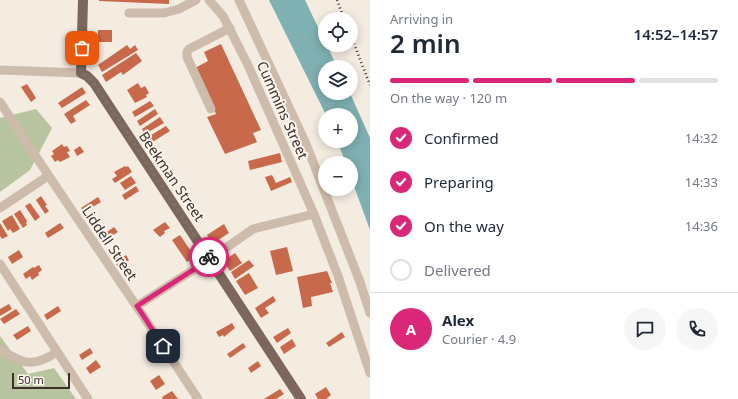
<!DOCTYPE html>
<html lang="en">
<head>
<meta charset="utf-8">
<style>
	:root { --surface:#fff; --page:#f6f6f7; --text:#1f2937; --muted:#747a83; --line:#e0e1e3; --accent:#db2777 }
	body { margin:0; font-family:"Noto Sans",sans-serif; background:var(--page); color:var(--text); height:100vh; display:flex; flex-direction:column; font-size:15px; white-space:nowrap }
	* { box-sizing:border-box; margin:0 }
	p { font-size:13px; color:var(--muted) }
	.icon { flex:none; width:22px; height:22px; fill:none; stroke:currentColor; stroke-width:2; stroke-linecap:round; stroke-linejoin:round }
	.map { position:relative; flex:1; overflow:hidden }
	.sheet { display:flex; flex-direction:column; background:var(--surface); width:368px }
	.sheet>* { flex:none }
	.tools { position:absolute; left:318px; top:12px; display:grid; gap:8px }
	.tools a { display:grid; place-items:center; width:40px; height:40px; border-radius:50%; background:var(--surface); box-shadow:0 2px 10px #0003; font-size:20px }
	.scale { position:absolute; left:12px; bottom:10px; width:58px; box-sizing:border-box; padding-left:4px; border:2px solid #3b302b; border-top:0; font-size:11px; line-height:14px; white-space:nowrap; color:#3b302b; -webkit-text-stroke:3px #fbf5ee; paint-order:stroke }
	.pin { position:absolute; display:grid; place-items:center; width:34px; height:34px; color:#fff; margin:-17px; border-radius:8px; box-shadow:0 2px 6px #0006 }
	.courier { position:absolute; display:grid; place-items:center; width:40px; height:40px; margin:-20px; border:3px solid #db2777; border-radius:50%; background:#fff; color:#222; box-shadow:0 1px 5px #0007 }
	.summary em { font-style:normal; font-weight:600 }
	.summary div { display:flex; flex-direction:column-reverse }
	.summary { display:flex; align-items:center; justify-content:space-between; height:68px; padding:0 20px }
	h1 { font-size:26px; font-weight:600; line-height:30px }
	.bar { display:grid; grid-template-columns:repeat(4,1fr); gap:6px 4px; align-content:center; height:48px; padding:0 20px }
	.bar i { height:5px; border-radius:3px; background:var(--line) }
	.bar .selected { background:var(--accent) }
	.bar p { grid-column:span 4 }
	.line { display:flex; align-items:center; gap:10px; padding:0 20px; border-top:1px solid var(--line) }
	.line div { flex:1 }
	.round { display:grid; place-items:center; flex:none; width:42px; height:42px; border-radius:21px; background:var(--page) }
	ol { padding:0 20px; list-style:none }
	li { display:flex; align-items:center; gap:12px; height:44px }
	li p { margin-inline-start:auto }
	li .icon { padding:4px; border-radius:50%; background:var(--accent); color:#fff; stroke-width:4 }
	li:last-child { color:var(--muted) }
	li i { width:22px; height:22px; border:2px solid var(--line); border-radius:50% }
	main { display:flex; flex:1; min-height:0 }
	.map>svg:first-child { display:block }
</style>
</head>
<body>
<main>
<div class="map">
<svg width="370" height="399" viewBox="0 0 370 399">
	<rect width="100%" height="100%" fill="#f4ebe1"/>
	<!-- green -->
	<g fill="#b8c4a0">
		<polygon points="36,109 52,128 30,170 0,192 0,118"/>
		<polygon points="0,336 28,374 54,368 76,399 0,399"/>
	</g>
	<!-- water -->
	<polygon fill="#7fb0b2" points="269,0 305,0 325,42 325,45 327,45 337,67 325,67 325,93 350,93 370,138 370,230 351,178 351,163 346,163 337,141 351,141 351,115 326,115"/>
	<!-- building -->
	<g fill="#c8694b">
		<polygon points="99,0 169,0 169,4 99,1"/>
		<rect x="98" y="30" width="14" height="12"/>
		<polygon points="221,44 261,130 253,133 257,142 225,154 207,117 216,114 195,68 208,61 204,52"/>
		<polygon points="127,45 130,49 135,45 138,50 102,72 98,65"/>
		<polygon points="136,53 142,61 123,75 121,72 106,82 102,75"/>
		<polygon points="138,83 141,88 145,86 149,93 146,95 147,97 135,103 127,90"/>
		<polygon points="27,84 36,98 31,102 21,87"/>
		<polygon points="82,87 86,93 62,108 58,103"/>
		<polygon points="86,100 90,105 73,116 76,121 71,124 64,114"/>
		<polygon points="150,101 154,106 135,117 132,112"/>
		<polygon points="155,109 158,114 140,126 137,121"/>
		<polygon points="160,117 164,123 145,134 142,129"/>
		<polygon points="166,126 170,131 151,143 148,137"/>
		<polygon points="62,144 64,147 67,146 70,151 67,152 70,157 60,162 58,160 55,162 51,156 54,154 52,151"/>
		<polygon points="80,146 84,152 77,156 74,150"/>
		<polygon points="280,153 282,162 250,170 248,161"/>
		<polygon points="125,166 126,167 128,166 132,172 115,183 112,179 117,176 114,172"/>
		<polygon points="272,175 276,183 290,177 292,182 271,191 265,177"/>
		<polygon points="131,176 136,183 125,190 120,183"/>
		<polygon points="136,186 139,191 125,200 122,195"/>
		<polygon points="41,196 47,205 45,206 49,211 45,214 36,200"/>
		<polygon points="98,197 101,202 84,212 81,208"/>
		<polygon points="30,203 40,217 35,221 25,206"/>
		<polygon points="20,210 27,221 26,223 27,225 23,228 14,214"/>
		<polygon points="12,215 20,229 13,233 10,229 8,231 2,221"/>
		<polygon points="165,222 170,228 164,231 165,233 160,237 153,230"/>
		<polygon points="0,223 8,236 2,239 0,236"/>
		<polygon points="60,223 64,228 48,238 45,233"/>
		<polygon points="224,224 229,233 212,244 207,235"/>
		<polygon points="114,227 118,232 103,241 100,237"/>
		<polygon points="180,235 195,257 187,262 172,240"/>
		<polygon points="287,247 293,271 276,275 270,251"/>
		<polygon points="19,250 23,257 12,264 8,257"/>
		<polygon points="235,253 242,263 230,271 223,261"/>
		<polygon points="126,255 129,260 118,267 115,262"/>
		<polygon points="249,260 254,266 235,279 231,272"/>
		<polygon points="39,265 42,270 38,273 39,275 32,280 30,276 26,279 23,274 33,267 34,268"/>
		<polygon points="327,271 332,283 330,283 333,292 311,297 312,306 303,308 297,277"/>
		<polygon points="249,273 258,288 245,295 236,281"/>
		<polygon points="273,296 276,301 265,308 269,313 261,318 255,308"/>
		<polygon points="9,304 12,309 0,316 0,309"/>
		<polygon points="58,306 61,311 47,320 44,315"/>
		<polygon points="16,309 20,314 4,324 0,319"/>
		<polygon points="232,323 235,328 224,337 223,335 219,337 216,332"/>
		<polygon points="28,326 31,331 17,340 13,335"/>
		<polygon points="288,328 291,333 277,343 273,337"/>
		<polygon points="342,332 345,337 329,347 326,343"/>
		<polygon points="292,339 296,346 284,354 280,347"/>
		<polygon points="243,343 246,347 230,358 227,354"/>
		<polygon points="90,348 93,353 82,360 79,355"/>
		<polygon points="96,360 101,367 90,374 86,368"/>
		<polygon points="258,361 261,366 251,373 248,368"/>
		<polygon points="159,375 165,384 156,390 150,381"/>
		<polygon points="326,387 331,395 326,399 318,399 315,394"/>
		<polygon points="280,389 284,394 276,399 264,399"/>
		<polygon points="172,391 178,399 163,399 162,397"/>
	</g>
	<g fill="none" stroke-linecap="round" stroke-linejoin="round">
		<!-- minor -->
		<g stroke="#cdbbac" stroke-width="9">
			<polyline points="209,0 223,16 247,63 314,214 338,276 370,373"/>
			<polyline points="239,0 306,144 360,282 370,313"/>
			<polyline points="129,13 164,13 179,9 196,0"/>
			<polyline points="0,70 81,73"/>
			<path d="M 0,102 C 65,202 133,299 198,399"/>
			<polyline points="211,109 187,57 187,52 189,49 230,28"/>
			<polyline points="0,208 48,176"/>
			<polyline points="0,264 88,399"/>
			<polyline points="137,306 210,259 253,229 314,214"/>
			<path d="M 0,349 C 22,364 33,368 57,352"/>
		</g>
		<!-- major -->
		<polyline stroke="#7d675c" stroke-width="10" points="83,0 81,73 87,76 94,83 301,399"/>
		<!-- rail -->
		<g stroke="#3b302b" stroke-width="2.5" stroke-dasharray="1 3" stroke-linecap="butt">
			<polyline points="337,0 344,19"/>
			<polyline points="351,36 370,85"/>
		</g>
	</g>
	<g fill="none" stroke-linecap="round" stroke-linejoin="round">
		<!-- done -->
		<polyline stroke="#7c716b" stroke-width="4" stroke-dasharray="0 7.2" points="82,48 81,73 87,76 94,83 209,257"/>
		<!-- route -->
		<polyline stroke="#db2777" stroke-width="5" points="163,346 137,306 210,259 209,257"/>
	</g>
	<g text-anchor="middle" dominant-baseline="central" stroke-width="4" stroke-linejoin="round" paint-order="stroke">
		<!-- street labels -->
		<g font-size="14" fill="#3b302b" stroke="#fbf5ee">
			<text transform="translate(283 110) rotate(66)">Cummins Street</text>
			<text transform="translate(172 176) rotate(56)">Beekman Street</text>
			<text transform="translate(110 243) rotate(56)">Liddell Street</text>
		</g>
	</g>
</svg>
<div class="tools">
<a><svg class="icon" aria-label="locate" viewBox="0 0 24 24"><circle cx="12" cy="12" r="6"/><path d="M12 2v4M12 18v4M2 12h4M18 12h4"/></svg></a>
<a><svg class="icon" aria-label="layers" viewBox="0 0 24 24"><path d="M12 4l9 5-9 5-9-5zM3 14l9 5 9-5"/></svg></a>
<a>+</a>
<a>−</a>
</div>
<div class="scale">50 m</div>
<div class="pin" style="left:82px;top:48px;background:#ea580c"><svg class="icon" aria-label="bag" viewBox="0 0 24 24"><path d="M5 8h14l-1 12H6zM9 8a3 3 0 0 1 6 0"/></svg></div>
<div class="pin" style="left:163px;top:346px;background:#1f2937"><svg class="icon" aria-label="home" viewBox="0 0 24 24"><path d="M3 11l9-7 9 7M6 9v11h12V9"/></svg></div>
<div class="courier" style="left:209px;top:257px"><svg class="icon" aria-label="bike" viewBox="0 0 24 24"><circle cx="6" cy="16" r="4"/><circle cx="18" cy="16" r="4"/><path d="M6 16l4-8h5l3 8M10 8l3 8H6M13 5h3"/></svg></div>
</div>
<section class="sheet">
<div class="summary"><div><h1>2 min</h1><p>Arriving in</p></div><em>14:52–14:57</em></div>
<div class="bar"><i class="selected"></i><i class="selected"></i><i class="selected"></i><i></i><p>On the way · 120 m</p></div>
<ol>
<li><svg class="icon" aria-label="check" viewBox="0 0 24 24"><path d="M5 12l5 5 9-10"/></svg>Confirmed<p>14:32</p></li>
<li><svg class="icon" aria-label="check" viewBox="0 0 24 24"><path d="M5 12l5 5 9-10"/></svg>Preparing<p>14:33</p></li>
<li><svg class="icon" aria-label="check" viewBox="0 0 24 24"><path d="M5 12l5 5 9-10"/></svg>On the way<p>14:36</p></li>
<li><i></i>Delivered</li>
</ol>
<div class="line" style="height:72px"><b class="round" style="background:var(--accent);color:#fff">A</b><div><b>Alex</b><p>Courier · 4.9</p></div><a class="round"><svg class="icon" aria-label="chat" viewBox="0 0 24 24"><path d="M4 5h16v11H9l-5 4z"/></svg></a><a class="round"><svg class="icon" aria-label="phone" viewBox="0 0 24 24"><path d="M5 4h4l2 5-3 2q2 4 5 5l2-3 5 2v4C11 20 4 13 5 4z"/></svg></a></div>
</section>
</main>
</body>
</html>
